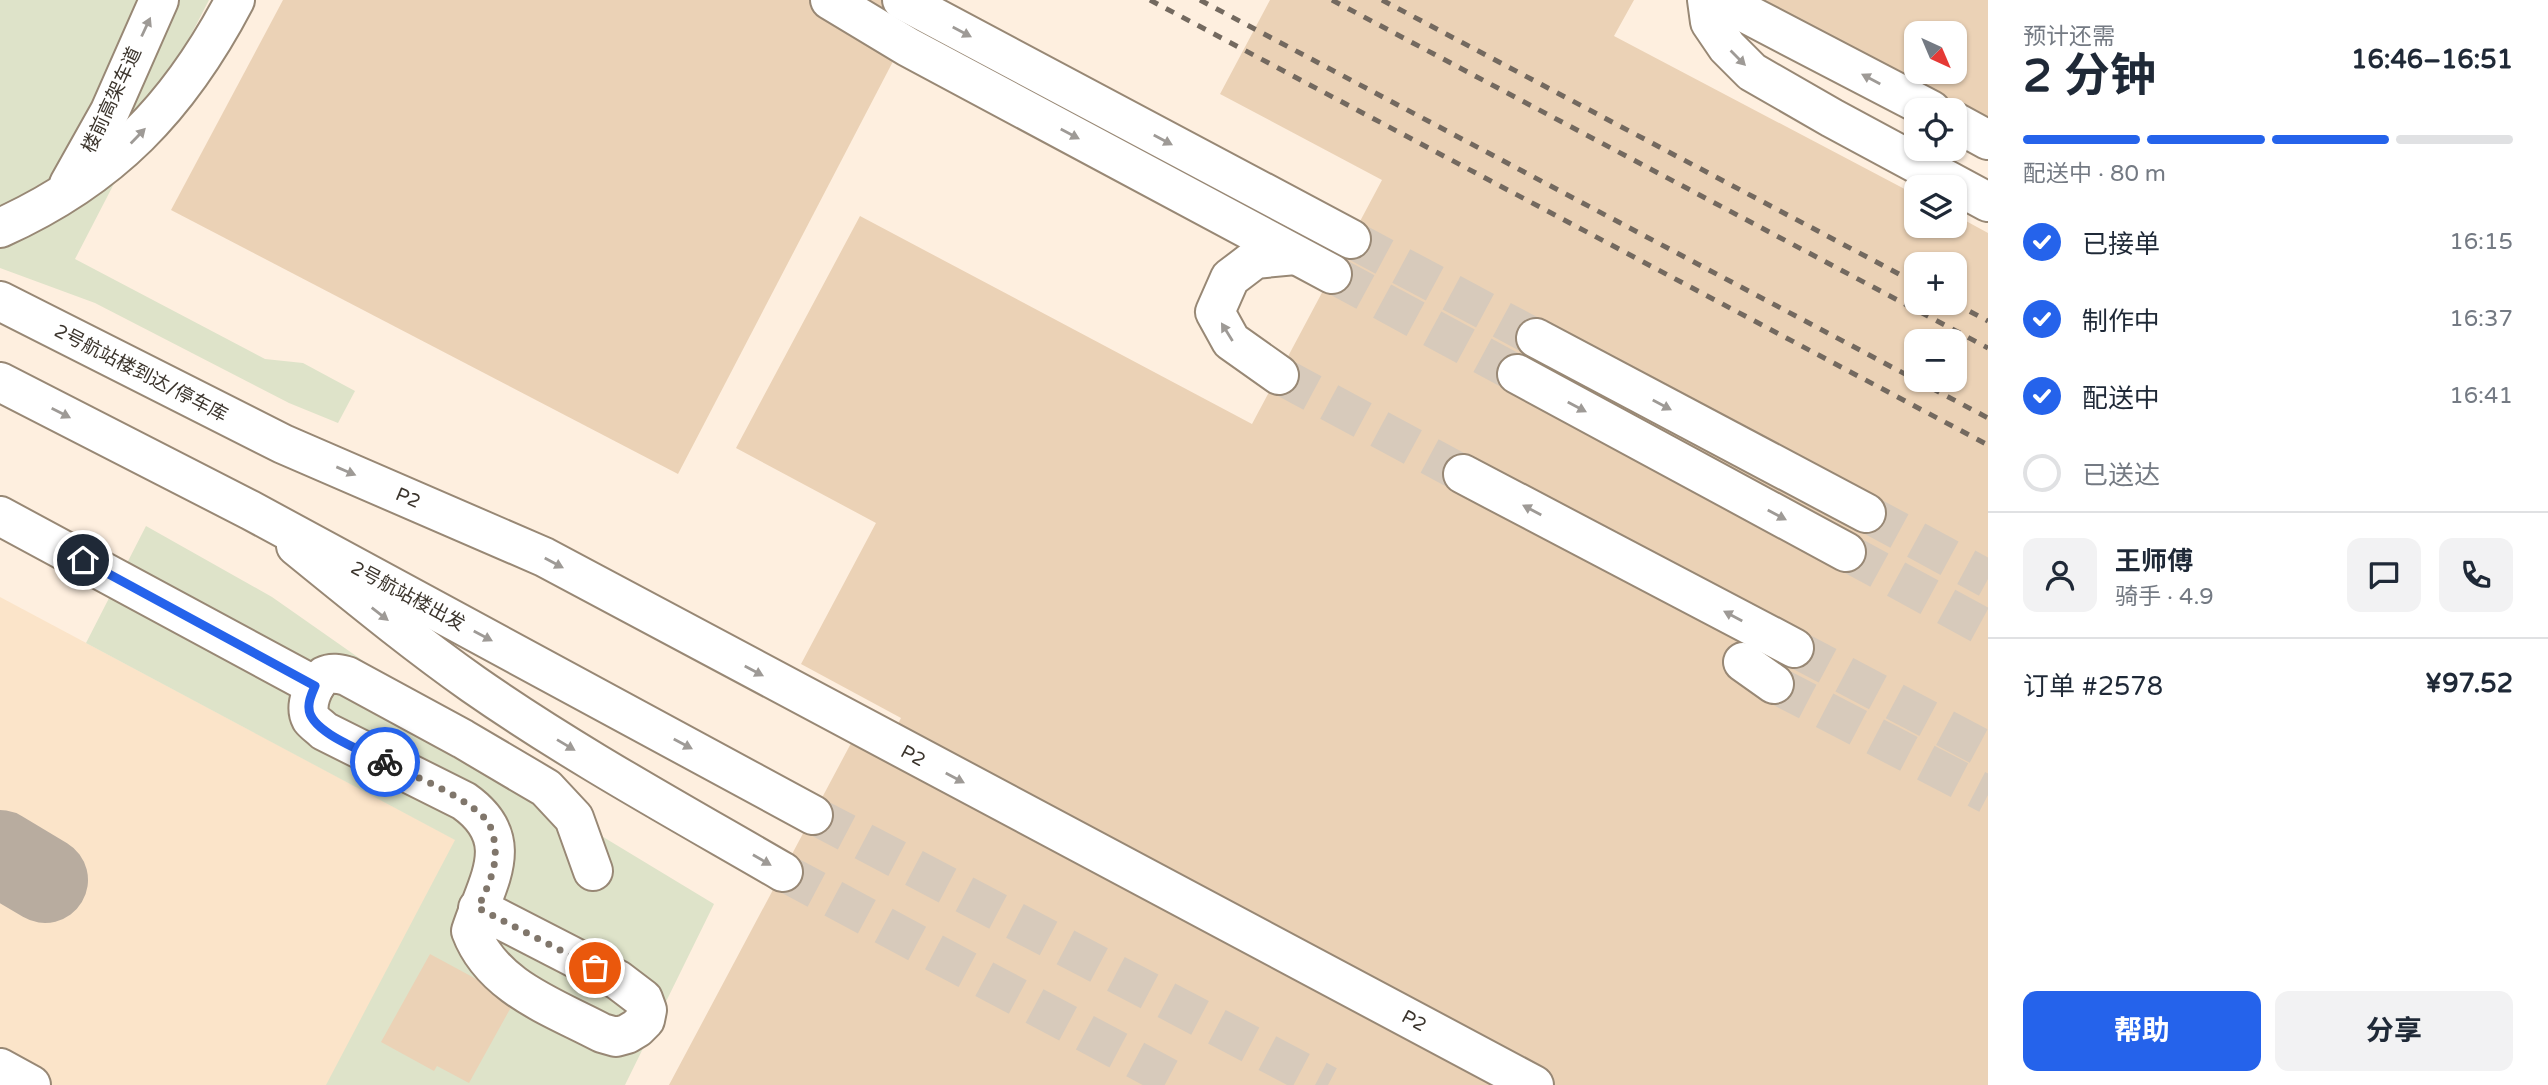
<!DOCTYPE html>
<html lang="zh">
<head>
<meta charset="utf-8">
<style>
	:root { --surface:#fff; --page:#f2f2f3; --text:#1f2937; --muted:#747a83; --line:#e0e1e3; --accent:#2563eb }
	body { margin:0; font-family:"Varela Round","Noto Sans SC",sans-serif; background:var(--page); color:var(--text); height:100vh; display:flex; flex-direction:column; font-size:26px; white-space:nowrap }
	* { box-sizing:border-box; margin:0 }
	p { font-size:23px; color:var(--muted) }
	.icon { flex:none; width:38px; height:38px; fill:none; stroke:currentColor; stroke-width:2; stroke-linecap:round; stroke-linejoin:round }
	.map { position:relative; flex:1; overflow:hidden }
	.drawer { display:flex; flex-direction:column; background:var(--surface); width:560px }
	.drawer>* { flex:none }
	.needle { width:46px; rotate:136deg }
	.buttons { position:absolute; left:1904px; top:21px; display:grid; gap:14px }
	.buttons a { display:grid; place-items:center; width:63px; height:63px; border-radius:14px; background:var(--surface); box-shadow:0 2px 5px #0004; font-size:35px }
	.pin { position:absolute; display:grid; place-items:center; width:60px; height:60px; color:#fff; margin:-30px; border:4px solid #fff; border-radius:50%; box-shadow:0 2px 7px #0007 }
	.courier { position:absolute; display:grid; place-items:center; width:70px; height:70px; margin:-35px; border:5px solid #2563eb; border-radius:50%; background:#fff; color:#222; box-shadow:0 2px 9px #0007 }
	.summary em { font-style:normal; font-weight:700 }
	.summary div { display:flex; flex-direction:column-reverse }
	.summary { display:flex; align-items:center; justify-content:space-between; height:119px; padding:0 35px }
	h1 { font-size:46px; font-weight:700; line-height:52px }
	.bar { display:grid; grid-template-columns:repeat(4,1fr); gap:10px 7px; align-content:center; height:84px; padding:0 35px }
	.bar i { height:9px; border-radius:5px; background:var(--line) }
	.bar .active { background:var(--accent) }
	.bar p { grid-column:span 4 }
	.line { display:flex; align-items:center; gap:18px; padding:0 35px; border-top:2px solid var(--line) }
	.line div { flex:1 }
	.round { display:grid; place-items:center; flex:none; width:74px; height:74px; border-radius:14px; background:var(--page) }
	ol { padding:0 35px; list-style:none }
	li { display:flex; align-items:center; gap:21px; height:77px }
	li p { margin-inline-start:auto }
	li .icon { padding:7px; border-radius:50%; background:var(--accent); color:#fff; stroke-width:4 }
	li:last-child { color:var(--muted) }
	li i { width:38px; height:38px; border:4px solid var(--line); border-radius:50% }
	.primary-button { display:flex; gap:14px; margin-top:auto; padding:14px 35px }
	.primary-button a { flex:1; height:80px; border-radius:14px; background:var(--accent); color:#fff; font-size:28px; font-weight:700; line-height:80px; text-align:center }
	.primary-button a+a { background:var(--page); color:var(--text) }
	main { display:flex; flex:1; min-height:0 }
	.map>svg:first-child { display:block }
</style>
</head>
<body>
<main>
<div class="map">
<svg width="1988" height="1085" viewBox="0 0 1988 1085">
	<rect width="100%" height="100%" fill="#feefdf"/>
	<!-- built -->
	<polygon fill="#fbe4c9" points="0,597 456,840 607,1085 0,1085"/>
	<!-- green -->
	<g fill="#dee3c9">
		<polygon points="0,0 209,0 75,259 265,359 303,363 355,391 338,423 289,403 95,303 0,268"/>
		<polygon points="146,526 272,597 379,672 585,826 714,904 625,1085 326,1085 455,840 86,643"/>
	</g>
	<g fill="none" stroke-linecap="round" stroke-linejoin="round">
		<!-- taxiway -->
		<polyline stroke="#b8ac9f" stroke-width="86" points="0,853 45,880"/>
	</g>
	<!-- building -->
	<g fill="#ebd2b6" fill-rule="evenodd">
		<polygon points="283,0 925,0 678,474 171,210"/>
		<path d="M 1270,0 L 1634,0 L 1614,36 L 1916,195 L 1916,226 L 1955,226 L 1955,215 L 1988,233 L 1988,1085 L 669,1085 L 857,732 L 886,747 L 901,718 L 801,664 L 876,523 L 736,448 L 860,216 L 1252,424 L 1382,180 L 1220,94 ZM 1916,264 L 1955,264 L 1955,303 L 1916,303 ZM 1916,341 L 1955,341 L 1955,380 L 1916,380 Z"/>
		<path d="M 1708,0 L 1988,0 L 1988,149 ZM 1916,33 L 1955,33 L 1955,72 L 1916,72 Z"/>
		<polygon points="430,954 515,1000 469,1083 437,1066 434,1071 381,1042"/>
	</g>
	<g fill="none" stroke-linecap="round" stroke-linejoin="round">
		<!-- minor-tunnel -->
		<g stroke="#d7cabb" stroke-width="38" stroke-dasharray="38 19" stroke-linecap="butt">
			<polyline points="1332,274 1517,374"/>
			<polyline points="1279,375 1463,474"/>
			<polyline points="1846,552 1988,629"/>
			<polyline points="1794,648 1988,751"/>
			<polyline points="1774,684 1988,795"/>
			<polyline points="783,872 1183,1085"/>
		</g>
		<!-- major-tunnel -->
		<polyline stroke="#d7cabb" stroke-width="38" stroke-dasharray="38 19" stroke-linecap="butt" points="813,815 1328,1085"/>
		<!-- highway-tunnel -->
		<g stroke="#d7cabb" stroke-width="38" stroke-dasharray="38 19" stroke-linecap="butt">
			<polyline points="1351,239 1536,338"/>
			<polyline points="1866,513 1988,579"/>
		</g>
		<!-- minor casing -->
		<g stroke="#988875" stroke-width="42">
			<g id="minor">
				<polyline points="830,0 908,47 1332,274"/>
				<polyline points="1707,0 1710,22 1727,47 1752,72 1832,118 1988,202"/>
				<polyline points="69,184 110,111 159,0"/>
				<path d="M 0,228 C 111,178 179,107 235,0"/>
				<polyline points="1517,374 1846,552"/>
				<polyline points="1279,375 1231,341 1215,312 1230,278 1255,259 1295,255"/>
				<polyline points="1463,474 1794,648"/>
				<polyline points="0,516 315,686"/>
				<path d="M 296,546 C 354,593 412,641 473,684 C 572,753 678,811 783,872"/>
				<polyline points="1743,662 1774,684"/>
				<path d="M 478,908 L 618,980 L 643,999 L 647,1010 L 645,1020 L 637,1028 L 627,1034 L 616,1037 L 602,1033 C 553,1007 492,987 471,931 C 487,881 519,840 464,801 L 324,731 C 320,727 314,723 311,719 C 304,706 313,684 324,676 C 332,672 339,674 347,676 L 463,739 L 546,788 L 574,818 L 593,871"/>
				<polyline points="0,1068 31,1085"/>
			</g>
		</g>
		<!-- major casing -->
		<g stroke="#988875" stroke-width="42">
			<g id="major">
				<polyline points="0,301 283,444 544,557 1534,1085"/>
				<polyline points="0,382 250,510 813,815"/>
			</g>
		</g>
		<!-- highway casing -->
		<g stroke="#988875" stroke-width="42">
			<g id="highway">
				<polyline points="902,0 1351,239"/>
				<polyline points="1720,0 1931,110"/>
				<polyline points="1955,122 1988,140"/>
				<polyline points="1536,338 1866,513"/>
			</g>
		</g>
		<!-- minor -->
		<use href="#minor" stroke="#fff" stroke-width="38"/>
		<!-- major -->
		<use href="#major" stroke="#fff" stroke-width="38"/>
		<!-- highway -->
		<use href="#highway" stroke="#fff" stroke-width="38"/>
		<!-- rail -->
		<g stroke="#73695f" stroke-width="5" stroke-dasharray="9 9" stroke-linecap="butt">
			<polyline points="1150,0 1988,445"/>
			<polyline points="1200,0 1988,418"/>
			<polyline points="1332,0 1988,348"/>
			<polyline points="1382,0 1916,283"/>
			<polyline points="1954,303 1988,321"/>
		</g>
	</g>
	<!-- one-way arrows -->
	<defs><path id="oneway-solid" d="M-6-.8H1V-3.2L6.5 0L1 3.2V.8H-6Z" transform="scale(1.75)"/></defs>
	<g fill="#9e9a96">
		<use href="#oneway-solid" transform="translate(146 27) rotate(-65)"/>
		<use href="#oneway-solid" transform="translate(962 32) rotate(28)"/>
		<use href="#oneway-solid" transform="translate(1738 58) rotate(45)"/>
		<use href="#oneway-solid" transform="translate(1871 79) rotate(-152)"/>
		<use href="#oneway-solid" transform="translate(1070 134) rotate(28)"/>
		<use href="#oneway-solid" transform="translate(138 136) rotate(-46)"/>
		<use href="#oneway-solid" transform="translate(1163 140) rotate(28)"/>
		<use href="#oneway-solid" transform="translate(1227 332) rotate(-122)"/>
		<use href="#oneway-solid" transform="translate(1662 405) rotate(28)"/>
		<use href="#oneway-solid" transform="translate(1577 407) rotate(28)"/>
		<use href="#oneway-solid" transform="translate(61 413) rotate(27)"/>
		<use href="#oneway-solid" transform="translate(346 471) rotate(23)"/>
		<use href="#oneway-solid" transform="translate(1532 510) rotate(-152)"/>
		<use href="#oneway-solid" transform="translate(1777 515) rotate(28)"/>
		<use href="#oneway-solid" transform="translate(554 563) rotate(28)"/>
		<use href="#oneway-solid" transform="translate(380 614) rotate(38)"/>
		<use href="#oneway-solid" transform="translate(1733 616) rotate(-152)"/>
		<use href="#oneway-solid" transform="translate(483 636) rotate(28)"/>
		<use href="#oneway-solid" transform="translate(754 671) rotate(28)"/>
		<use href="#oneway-solid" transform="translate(683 744) rotate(28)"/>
		<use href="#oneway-solid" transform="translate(566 745) rotate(31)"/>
		<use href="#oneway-solid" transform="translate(955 778) rotate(28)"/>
		<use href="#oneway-solid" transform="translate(762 860) rotate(30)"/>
	</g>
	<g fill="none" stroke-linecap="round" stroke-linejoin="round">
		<!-- done -->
		<path stroke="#80766b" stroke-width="7" stroke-dasharray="0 12.6" d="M 385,762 C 411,775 478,801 490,826 C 494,835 496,848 495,858 C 494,875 485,892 478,908 L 595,968"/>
		<!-- route -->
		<path stroke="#2563eb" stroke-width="9" d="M 83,560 L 315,686 C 312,693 308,701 309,708 C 309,732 366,752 385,762"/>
	</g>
	<g text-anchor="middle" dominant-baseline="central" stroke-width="7" stroke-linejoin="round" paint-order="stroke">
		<!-- street labels -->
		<g font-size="19" fill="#3c352d" stroke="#fff">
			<text transform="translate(112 100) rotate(-65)">楼前高架车道</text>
			<text transform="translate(141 373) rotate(27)">2号航站楼到达/停车库</text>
			<text transform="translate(408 498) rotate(23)">P2</text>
			<text transform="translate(408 596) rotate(28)">2号航站楼出发</text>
			<text transform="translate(913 756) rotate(28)">P2</text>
			<text transform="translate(1414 1021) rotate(28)">P2</text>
		</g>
	</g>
</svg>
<div class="buttons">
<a><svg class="needle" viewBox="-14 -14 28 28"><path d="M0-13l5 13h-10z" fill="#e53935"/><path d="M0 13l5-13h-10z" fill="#747a83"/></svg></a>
<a><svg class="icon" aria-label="locate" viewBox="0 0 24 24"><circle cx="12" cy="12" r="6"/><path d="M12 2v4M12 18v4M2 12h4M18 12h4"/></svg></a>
<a><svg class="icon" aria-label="layers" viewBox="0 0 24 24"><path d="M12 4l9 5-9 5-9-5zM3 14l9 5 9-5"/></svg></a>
<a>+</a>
<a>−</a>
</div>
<div class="pin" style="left:595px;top:968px;background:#ea580c"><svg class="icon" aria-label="bag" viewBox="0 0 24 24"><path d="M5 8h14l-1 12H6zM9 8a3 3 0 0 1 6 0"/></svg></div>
<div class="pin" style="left:83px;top:560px;background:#1f2937"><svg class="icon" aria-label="home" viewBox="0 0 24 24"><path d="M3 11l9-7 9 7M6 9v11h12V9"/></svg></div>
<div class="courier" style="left:385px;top:762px"><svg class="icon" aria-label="bike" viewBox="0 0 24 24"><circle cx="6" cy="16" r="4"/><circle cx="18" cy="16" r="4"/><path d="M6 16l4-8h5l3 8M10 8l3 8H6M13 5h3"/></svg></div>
</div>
<section class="drawer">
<div class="summary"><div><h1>2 分钟</h1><p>预计还需</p></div><em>16:46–16:51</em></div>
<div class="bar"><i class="active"></i><i class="active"></i><i class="active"></i><i></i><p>配送中 · 80 m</p></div>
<ol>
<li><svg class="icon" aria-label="check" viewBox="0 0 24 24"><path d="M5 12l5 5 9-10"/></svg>已接单<p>16:15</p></li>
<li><svg class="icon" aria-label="check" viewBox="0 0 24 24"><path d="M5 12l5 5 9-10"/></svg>制作中<p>16:37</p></li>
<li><svg class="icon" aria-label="check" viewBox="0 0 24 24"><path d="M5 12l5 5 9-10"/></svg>配送中<p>16:41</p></li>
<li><i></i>已送达</li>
</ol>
<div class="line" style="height:126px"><a class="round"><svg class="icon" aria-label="person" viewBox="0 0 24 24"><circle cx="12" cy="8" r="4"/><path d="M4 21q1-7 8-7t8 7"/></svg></a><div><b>王师傅</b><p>骑手 · 4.9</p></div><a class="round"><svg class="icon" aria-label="chat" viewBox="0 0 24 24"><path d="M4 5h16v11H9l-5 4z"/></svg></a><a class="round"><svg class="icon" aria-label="phone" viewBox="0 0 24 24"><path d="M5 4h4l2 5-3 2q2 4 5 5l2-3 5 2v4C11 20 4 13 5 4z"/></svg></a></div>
<div class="line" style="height:91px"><div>订单 #2578</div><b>¥97.52</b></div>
<div class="primary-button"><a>帮助</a><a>分享</a></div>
</section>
</main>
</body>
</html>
